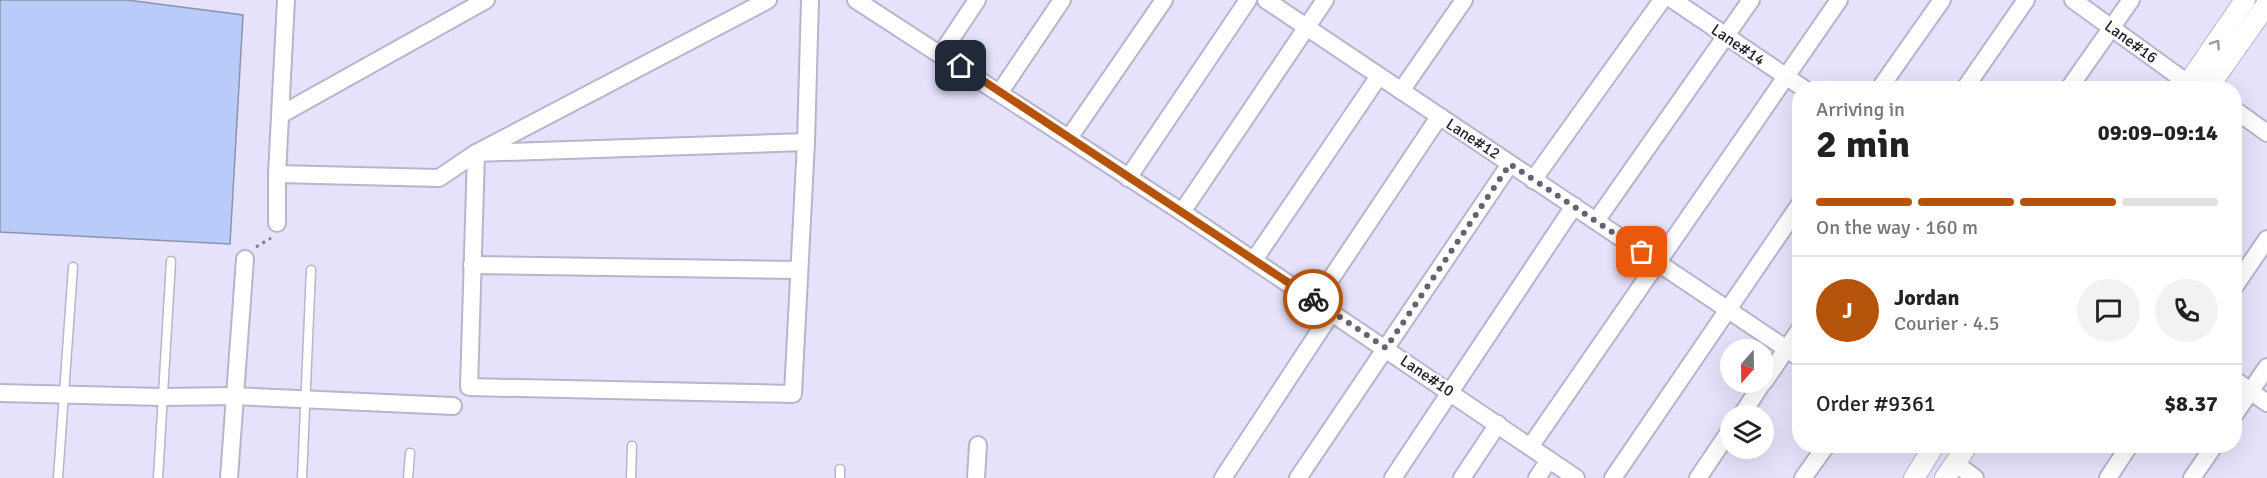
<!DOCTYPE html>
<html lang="en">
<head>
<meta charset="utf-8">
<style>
	:root { --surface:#fff; --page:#f2f2f2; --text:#222; --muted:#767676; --line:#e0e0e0; --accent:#b45309 }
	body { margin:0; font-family:Signika,sans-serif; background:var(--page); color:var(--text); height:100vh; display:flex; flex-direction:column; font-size:22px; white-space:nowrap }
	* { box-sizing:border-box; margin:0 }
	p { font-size:20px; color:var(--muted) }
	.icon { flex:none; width:33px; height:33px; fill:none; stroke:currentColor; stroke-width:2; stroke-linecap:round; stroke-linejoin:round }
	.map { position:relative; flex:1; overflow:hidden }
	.side { position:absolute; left:1792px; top:81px; width:450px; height:372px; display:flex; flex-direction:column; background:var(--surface); border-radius:24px; box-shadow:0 6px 24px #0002 }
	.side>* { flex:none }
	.needle { width:39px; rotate:200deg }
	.buttons { position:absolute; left:1720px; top:339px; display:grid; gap:12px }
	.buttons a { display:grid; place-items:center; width:54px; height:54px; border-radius:50%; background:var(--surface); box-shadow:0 6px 24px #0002; font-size:30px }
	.pin { position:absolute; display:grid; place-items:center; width:51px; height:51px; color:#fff; margin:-26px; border-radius:12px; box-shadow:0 3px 9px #0006 }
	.courier { position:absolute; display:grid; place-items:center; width:60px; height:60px; margin:-30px; border:4px solid #b45309; border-radius:50%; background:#fff; color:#222; box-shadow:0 2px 8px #0007 }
	.summary em { font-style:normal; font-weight:800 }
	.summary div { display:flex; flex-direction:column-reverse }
	.summary { display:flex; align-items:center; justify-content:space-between; height:102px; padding:0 24px }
	h1 { font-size:39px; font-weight:800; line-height:45px }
	.bar { display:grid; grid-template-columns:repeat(4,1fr); gap:9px 6px; align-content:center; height:72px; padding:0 24px }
	.bar i { height:8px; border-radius:4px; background:var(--line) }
	.bar .selected { background:var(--accent) }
	.bar p { grid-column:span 4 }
	.line { display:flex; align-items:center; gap:15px; padding:0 24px; border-top:2px solid var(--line) }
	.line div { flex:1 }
	.round { display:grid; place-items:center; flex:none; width:63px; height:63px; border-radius:32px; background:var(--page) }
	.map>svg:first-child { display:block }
</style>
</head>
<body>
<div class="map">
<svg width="2267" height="478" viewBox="0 0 2267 478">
	<rect width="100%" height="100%" fill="#e6e2fb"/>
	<!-- building -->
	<polygon fill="#b9ccf9" stroke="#8a93a8" stroke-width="1.5" points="0,0 127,0 243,15 230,244 0,232"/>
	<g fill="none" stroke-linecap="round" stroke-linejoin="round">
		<!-- service casing -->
		<g stroke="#b7b4cb" stroke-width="11">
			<g id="service">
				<polyline points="840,469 840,478"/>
				<polyline points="58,478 73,267"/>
				<polyline points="158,478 171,261"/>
				<polyline points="302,478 311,270"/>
				<polyline points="408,478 410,453"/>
				<polyline points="631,478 632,446"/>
			</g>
		</g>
		<!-- minor casing -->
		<g stroke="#b7b4cb" stroke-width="20">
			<g id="minor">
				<polyline points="768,0 476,153 469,387 793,394 806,142 810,0"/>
				<polyline points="856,0 1182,212 1576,478"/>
				<polyline points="1266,0 1800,358"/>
				<polyline points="1673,0 1803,88"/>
				<polyline points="2073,0 2189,84"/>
				<polyline points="941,54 977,0"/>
				<polyline points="1880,88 1942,0"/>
				<polyline points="1965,88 2026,0"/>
				<polyline points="2069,88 2131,0"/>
				<polyline points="1401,91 1464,0"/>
				<polyline points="1000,92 1062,0"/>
				<polyline points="2235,110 2267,133"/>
				<polyline points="282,114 486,0"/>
				<polyline points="1069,138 1164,0"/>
				<polyline points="277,174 439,178 476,153 806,142"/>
				<polyline points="1128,178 1248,0"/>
				<polyline points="1533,180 1662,0"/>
				<polyline points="1182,212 1325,0"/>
				<polyline points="1596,221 1751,0"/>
				<polyline points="277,223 277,174 286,0"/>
				<polyline points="1254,260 1379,76"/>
				<polyline points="472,265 799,270"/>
				<polyline points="2235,286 2267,239"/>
				<polyline points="1316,301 1439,117"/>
				<polyline points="2235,380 2267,403"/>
				<polyline points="1764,382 1800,329"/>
				<polyline points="0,393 162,397 234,396 453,406"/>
				<polyline points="2235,414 2267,367"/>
				<polyline points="1741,416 1763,382"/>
				<polyline points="1530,447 1839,0"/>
				<polyline points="1955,463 1975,478"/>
				<polyline points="229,478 245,259"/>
				<polyline points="976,478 978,445"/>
				<polyline points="1223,478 1332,312"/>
				<polyline points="1298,478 1510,164"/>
				<polyline points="1393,478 1574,206"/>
				<polyline points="1462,478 1498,424"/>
				<polyline points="1537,478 1549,460"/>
				<polyline points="1613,478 1800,204"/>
				<polyline points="1698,478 1731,429"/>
				<polyline points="1803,478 1826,446"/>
				<polyline points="2108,478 2129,446"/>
				<polyline points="2192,478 2214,446"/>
			</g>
		</g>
		<!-- tertiary casing -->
		<g stroke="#b7b4cb" stroke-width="22">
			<g id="tertiary">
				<polyline points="2185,88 2245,0"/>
				<polyline points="2208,88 2267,4"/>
				<polyline points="1914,478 1934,446"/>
				<polyline points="1945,478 1967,446"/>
			</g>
		</g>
		<!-- path -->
		<polyline stroke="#7d7b8b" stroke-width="3" stroke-dasharray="3 4.5" stroke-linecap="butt" points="256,247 271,238"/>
		<!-- service -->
		<use href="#service" stroke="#fff" stroke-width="8"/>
		<!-- minor -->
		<use href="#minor" stroke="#fff" stroke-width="16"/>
		<!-- tertiary -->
		<use href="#tertiary" stroke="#fff" stroke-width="20"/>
	</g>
	<!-- one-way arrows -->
	<defs><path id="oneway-chevron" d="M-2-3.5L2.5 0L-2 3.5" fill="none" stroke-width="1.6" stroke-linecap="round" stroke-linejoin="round" transform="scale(1.5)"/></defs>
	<use stroke="#9a9a9e" href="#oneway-chevron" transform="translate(2216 44) rotate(-56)"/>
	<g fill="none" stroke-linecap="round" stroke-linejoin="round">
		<!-- done -->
		<polyline stroke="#656371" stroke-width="6" stroke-dasharray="0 10.8" points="1313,299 1386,348 1510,164 1642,252"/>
		<!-- route -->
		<polyline stroke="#b45309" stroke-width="8" points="961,66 1313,299"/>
	</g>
	<g text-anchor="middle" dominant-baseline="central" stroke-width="5" stroke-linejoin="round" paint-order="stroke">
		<!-- street labels -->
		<g font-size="16" fill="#1f1e27" stroke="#fff">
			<text transform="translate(2131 42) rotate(36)">Lane#16</text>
			<text transform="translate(1738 45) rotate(34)">Lane#14</text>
			<text transform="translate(1473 139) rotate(33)">Lane#12</text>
			<text transform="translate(1427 376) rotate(34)">Lane#10</text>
		</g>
	</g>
</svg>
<div class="buttons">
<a><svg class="needle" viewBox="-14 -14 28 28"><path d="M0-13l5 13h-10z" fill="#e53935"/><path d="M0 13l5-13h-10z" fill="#767676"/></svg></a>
<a><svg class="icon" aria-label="layers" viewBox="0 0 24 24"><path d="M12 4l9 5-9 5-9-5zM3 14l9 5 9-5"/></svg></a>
</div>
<div class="pin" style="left:1642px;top:252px;background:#ea580c"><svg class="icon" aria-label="bag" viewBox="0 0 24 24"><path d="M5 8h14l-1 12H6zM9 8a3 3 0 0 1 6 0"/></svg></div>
<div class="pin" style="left:961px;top:66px;background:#1f2937"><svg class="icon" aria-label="home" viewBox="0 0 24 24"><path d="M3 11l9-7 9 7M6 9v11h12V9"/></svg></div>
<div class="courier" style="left:1313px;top:299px"><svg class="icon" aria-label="bike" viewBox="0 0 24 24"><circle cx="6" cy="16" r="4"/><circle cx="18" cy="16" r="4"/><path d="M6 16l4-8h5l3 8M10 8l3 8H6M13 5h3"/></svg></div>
<section class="side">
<div class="summary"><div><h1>2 min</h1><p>Arriving in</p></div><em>09:09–09:14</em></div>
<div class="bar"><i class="selected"></i><i class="selected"></i><i class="selected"></i><i></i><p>On the way · 160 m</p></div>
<div class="line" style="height:108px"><b class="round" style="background:var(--accent);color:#fff">J</b><div><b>Jordan</b><p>Courier · 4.5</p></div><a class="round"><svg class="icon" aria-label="chat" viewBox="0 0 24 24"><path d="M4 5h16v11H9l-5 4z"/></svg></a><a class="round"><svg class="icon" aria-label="phone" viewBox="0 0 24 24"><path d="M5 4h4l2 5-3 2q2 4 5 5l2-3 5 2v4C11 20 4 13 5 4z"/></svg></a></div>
<div class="line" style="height:78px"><div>Order #9361</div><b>$8.37</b></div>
</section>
</div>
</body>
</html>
